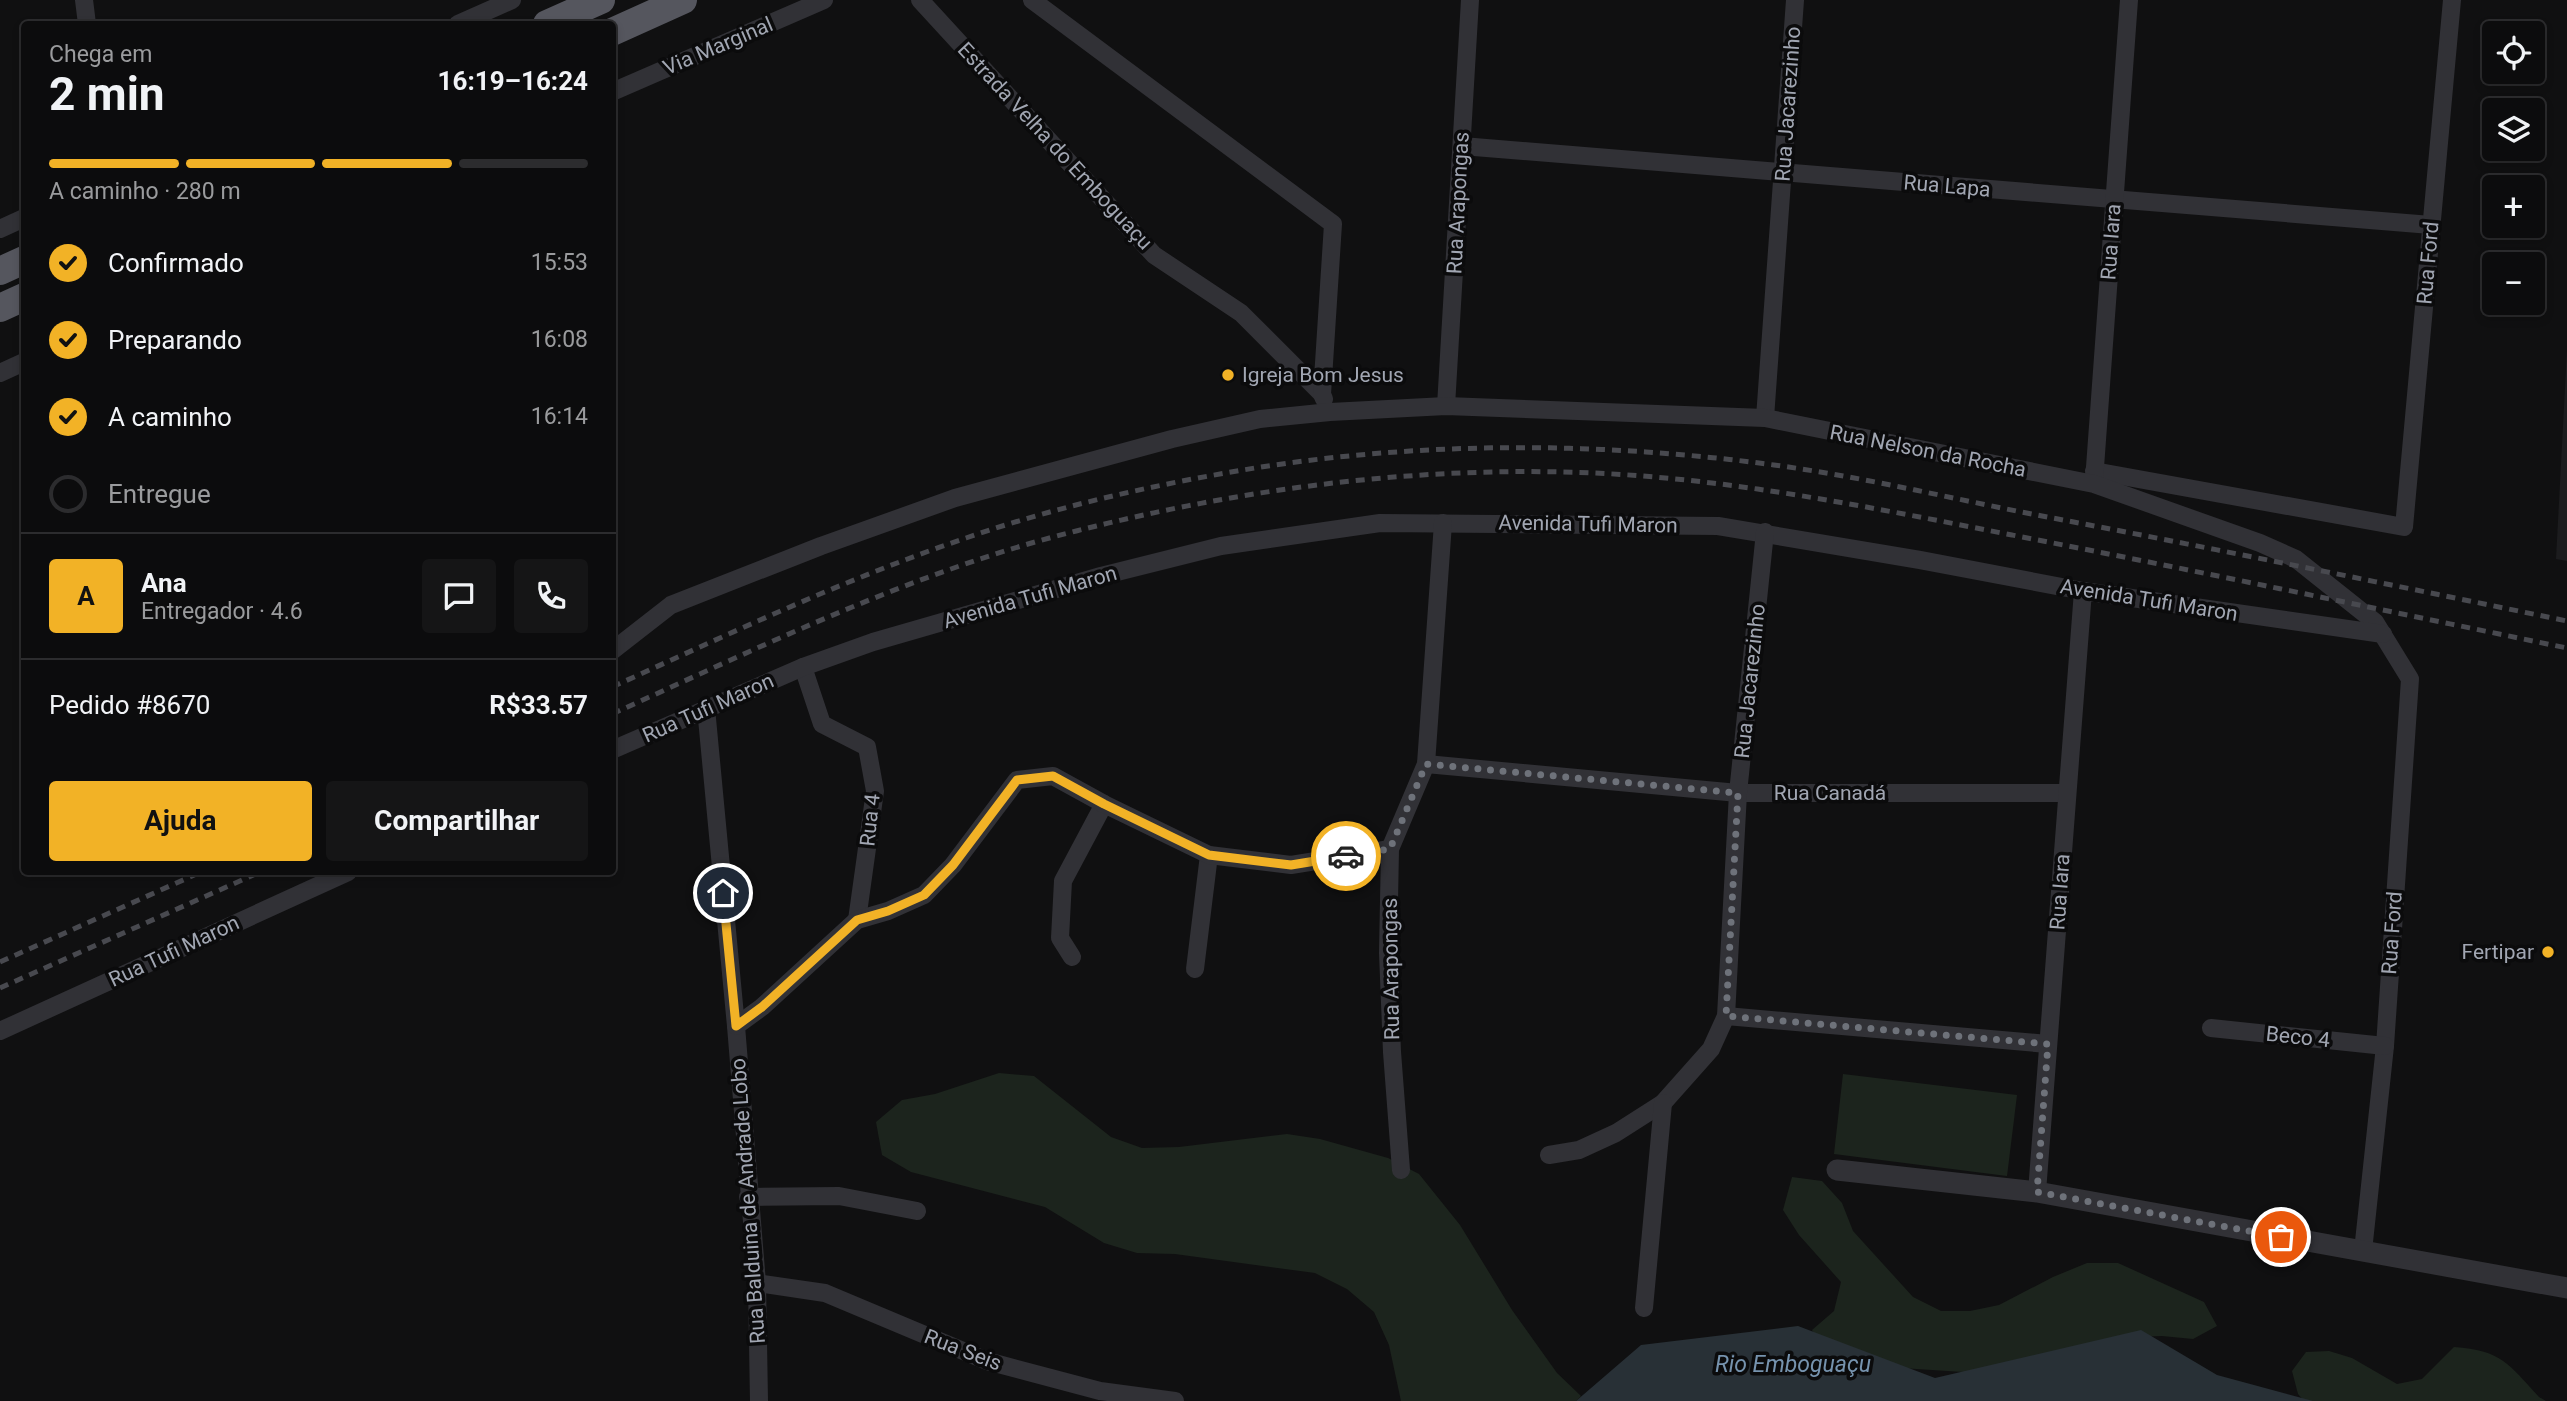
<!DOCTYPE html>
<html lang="pt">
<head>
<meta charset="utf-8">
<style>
	:root { --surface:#0c0c0d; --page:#151516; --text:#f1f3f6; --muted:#9a9b9d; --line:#2c2c2e; --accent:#f2b226 }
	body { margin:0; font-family:Roboto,sans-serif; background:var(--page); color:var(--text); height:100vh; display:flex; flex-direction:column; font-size:26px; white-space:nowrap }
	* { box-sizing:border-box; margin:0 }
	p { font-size:23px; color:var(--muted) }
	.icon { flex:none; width:38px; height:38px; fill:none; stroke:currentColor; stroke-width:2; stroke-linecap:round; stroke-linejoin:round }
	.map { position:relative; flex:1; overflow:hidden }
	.panel { position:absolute; left:21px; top:21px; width:595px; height:854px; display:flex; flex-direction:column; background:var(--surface); border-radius:7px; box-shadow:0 4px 10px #0003,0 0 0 2px var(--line) }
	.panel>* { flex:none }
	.fabs { position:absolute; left:2482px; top:21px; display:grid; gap:14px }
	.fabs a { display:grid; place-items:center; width:63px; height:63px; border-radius:7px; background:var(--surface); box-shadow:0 4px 10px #0003,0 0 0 2px var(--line); font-size:35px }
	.pin { position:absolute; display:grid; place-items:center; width:60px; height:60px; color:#fff; margin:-30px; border:4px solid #fff; border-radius:50%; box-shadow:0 2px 7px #0007 }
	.courier { position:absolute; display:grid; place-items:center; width:70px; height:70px; margin:-35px; border:5px solid #f2b226; border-radius:50%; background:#fff; color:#222; box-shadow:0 2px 9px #0007 }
	.headline em { font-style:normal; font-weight:700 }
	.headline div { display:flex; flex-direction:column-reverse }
	.headline { display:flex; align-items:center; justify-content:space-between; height:119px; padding:0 28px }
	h1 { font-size:46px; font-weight:700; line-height:52px }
	.bar { display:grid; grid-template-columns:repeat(4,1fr); gap:10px 7px; align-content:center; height:84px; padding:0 28px }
	.bar i { height:9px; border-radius:5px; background:var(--line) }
	.bar .active { background:var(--accent) }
	.bar p { grid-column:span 4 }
	.line { display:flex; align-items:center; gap:18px; padding:0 28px; border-top:2px solid var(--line) }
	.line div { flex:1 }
	.round { display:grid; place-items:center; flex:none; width:74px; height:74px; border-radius:7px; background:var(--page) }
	ol { padding:0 28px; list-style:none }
	li { display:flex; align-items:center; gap:21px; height:77px }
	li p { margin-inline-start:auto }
	li .icon { padding:7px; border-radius:50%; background:var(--accent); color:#111; stroke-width:4 }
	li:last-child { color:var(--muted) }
	li i { width:38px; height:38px; border:4px solid var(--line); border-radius:50% }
	.action { display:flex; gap:14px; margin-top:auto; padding:14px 28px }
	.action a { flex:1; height:80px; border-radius:7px; background:var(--accent); color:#111; font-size:28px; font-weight:700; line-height:80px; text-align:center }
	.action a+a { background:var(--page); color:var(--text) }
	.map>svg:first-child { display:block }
</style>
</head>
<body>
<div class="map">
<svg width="2567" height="1401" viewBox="0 0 2567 1401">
	<rect width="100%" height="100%" fill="#101011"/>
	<!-- built -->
	<polygon fill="#1c1c1e" points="2567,350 2567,561 2556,559"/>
	<!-- green -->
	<g fill="#1c241d">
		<polygon points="999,1073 1034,1076 1111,1137 1142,1148 1179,1147 1287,1134 1320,1139 1388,1158 1419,1174 1460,1225 1512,1310 1557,1373 1581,1396 1576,1401 1401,1401 1389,1345 1374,1312 1347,1289 1315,1273 1175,1254 1137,1253 1104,1243 1045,1207 911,1172 882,1155 876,1122 902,1100 935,1094"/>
		<polygon points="1843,1074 2017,1095 2007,1176 1834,1154"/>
		<polygon points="1792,1177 1822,1181 1842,1203 1853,1231 1913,1297 1941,1311 1970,1311 1999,1305 2053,1277 2087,1263 2118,1263 2204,1302 2217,1326 2193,1339 2162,1336 2133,1337 1979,1373 1885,1367 1826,1360 1812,1330 1834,1311 1841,1282 1799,1235 1783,1210"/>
		<path d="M 2454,1347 C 2501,1350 2509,1364 2539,1397 L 2546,1401 L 2304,1401 L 2298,1394 L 2292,1371 L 2306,1352 L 2329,1351 L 2352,1358 L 2397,1384 L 2422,1379 Z"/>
	</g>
	<!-- water -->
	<polygon fill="#283036" points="1798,1326 1935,1378 2141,1330 2217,1375 2313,1401 1576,1401 1641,1345"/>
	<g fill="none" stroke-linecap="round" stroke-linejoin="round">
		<!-- minor -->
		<g stroke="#313136" stroke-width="18">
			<polyline points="84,0 87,24"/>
			<polyline points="920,0 1154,255 1241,313 1322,394"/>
			<polyline points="1032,0 1333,224 1322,394 1324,399"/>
			<polyline points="458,24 512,0"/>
			<polyline points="612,92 824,0"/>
			<polyline points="1462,146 2431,225"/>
			<polyline points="0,229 24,218"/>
			<polyline points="0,373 24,362"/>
			<polyline points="1446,406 1470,0"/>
			<polyline points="1765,418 1795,0"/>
			<polyline points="2094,471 2404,527 2452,0"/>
			<polyline points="2094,481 2129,0"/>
			<polyline points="612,651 671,605 821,546 955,498 1172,439 1260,419 1330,412 1446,406 1765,418 2094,484 2260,543 2296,559 2375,622 2410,679 2385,1046 2363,1251"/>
			<polyline points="803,667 822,724 867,747 875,791 857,920"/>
			<polyline points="706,708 736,1026 757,1283 759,1401"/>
			<polyline points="612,750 803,667 873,642 1101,576 1221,546 1380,523 1718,526 1920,560 2083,591 2383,634"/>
			<polyline points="1426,764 1738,793 2067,793"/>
			<polyline points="1072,957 1060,938 1063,881 1104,804"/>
			<polyline points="1195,969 1209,855"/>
			<polyline points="1726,1016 2048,1044"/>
			<polyline points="736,1026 762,1007 857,920 888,911 924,895 953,865 1017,780 1053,776 1104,804 1209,855 1291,865 1390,849"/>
			<polyline points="2211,1028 2385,1046"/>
			<polyline points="0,1031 348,872"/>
			<polyline points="1549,1155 1579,1150 1616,1133 1663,1103 1711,1049 1726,1016 1738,793 1765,532"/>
			<polyline points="1401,1170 1392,1052 1388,953 1390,849 1426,764 1443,523"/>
			<polyline points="2037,1192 2083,591"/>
			<polyline points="748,1197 839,1196 917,1211"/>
			<polyline points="757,1283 825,1293 987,1361 1100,1391 1175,1401"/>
			<polyline points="1644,1308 1663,1103"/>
		</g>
		<!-- tertiary -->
		<polyline stroke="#313136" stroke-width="21" points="1837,1170 2037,1192 2567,1288"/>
		<!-- trunk -->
		<g stroke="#55565e" stroke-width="28">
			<polyline points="547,24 601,0"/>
			<polyline points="612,32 683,0"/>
			<polyline points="0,271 24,260"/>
			<polyline points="0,308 24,297"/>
		</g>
		<!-- rail -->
		<g stroke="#48494f" stroke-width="5" stroke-dasharray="9 7" stroke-linecap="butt">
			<path d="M 612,687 C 729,634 845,579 966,538 C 1061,505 1162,483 1261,467 C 1431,441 1604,442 1774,465 C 1864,477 1953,499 2042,516 C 2217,549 2392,585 2567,621"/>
			<path d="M 612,714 C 756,649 901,578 1053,537 C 1219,493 1390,468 1563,472 C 1715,475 1863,506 2012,535 C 2198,571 2382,610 2567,648"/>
			<polyline points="0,962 201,872"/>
			<polyline points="0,988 260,872"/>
		</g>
	</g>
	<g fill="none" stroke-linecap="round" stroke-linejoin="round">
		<!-- done -->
		<polyline stroke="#6e727a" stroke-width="7" stroke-dasharray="0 12.6" points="1346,856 1390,849 1426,764 1738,793 1726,1016 2048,1044 2037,1192 2281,1237"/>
		<!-- route -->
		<polyline stroke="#f2b226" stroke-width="9" points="723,893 736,1026 762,1007 857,920 888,911 924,895 953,865 1017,780 1053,776 1104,804 1209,855 1291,865 1346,856"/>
	</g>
	<!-- markers -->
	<g fill="#f2b226" stroke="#0b0b0c" stroke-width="2.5">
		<circle cx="1228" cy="375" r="7"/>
		<circle cx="2548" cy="952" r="7"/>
	</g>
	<g text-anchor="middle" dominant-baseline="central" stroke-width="7" stroke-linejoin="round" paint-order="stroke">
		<!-- street labels -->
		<g font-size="21" fill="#a1a6b2" stroke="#0b0b0c">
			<text transform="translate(718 46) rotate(-23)">Via Marginal</text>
			<text transform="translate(1788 104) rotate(-86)">Rua Jacarezinho</text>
			<text transform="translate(1055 146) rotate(47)">Estrada Velha do Emboguaçu</text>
			<text transform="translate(1947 186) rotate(5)">Rua Lapa</text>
			<text transform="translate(1458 203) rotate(-87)">Rua Arapongas</text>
			<text transform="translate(2111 242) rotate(-86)">Rua Iara</text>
			<text transform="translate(2428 263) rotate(-85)">Rua Ford</text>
			<text transform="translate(1928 451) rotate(11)">Rua Nelson da Rocha</text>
			<text transform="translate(1588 524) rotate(1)">Avenida Tufi Maron</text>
			<text transform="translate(1030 597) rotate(-16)">Avenida Tufi Maron</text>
			<text transform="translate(2149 600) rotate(9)">Avenida Tufi Maron</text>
			<text transform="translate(1750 681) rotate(-84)">Rua Jacarezinho</text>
			<text transform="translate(708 708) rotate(-24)">Rua Tufi Maron</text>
			<text x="1830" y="793">Rua Canadá</text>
			<text transform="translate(870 820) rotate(-84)">Rua 4</text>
			<text transform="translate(2060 892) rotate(-86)">Rua Iara</text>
			<text transform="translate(2392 933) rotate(-86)">Rua Ford</text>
			<text transform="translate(174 951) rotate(-25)">Rua Tufi Maron</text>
			<text transform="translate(1391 969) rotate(-91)">Rua Arapongas</text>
			<text transform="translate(2298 1037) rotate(6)">Beco 4</text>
			<text transform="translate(748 1201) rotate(-94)">Rua Balduina de Andrade Lobo</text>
			<text transform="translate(963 1350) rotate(21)">Rua Seis</text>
		</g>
		<!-- poi labels -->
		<g font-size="21" fill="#a1a6b2" stroke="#0b0b0c" text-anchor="start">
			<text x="1242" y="375">Igreja Bom Jesus</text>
			<text x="2534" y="952" text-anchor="end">Fertipar</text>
		</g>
		<!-- water labels -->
		<g font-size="23" font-style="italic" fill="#7693ae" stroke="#0b0b0c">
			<text x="1793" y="1364">Rio Emboguaçu</text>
		</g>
	</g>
</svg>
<div class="fabs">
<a><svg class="icon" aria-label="locate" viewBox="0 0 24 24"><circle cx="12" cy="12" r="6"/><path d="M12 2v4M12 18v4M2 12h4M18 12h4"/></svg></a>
<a><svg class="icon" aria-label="layers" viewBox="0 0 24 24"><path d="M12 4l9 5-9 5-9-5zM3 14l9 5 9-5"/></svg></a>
<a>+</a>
<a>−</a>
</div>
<div class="pin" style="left:2281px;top:1237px;background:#ea580c"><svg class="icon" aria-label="bag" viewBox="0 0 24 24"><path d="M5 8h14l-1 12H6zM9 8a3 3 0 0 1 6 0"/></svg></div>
<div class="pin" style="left:723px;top:893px;background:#1f2937"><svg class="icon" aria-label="home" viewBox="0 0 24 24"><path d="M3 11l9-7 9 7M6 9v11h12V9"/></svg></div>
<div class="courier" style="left:1346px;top:856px"><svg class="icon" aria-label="car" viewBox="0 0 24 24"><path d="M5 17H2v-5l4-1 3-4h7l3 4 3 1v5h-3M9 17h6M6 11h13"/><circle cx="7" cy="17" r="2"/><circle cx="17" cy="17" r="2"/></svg></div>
<section class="panel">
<div class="headline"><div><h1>2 min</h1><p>Chega em</p></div><em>16:19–16:24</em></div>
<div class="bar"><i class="active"></i><i class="active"></i><i class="active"></i><i></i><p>A caminho · 280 m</p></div>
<ol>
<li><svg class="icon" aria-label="check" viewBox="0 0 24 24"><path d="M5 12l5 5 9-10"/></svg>Confirmado<p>15:53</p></li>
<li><svg class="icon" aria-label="check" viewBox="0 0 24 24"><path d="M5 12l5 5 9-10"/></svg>Preparando<p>16:08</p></li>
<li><svg class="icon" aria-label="check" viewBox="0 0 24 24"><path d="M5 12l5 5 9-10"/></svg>A caminho<p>16:14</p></li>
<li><i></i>Entregue</li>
</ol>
<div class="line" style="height:126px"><b class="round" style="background:var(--accent);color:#111">A</b><div><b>Ana</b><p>Entregador · 4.6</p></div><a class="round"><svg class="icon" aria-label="chat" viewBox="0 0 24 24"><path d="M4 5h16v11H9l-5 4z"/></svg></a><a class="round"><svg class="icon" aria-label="phone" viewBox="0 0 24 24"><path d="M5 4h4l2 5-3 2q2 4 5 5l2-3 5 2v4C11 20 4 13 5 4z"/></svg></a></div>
<div class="line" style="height:91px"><div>Pedido #8670</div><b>R$33.57</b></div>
<div class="action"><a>Ajuda</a><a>Compartilhar</a></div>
</section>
</div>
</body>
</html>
